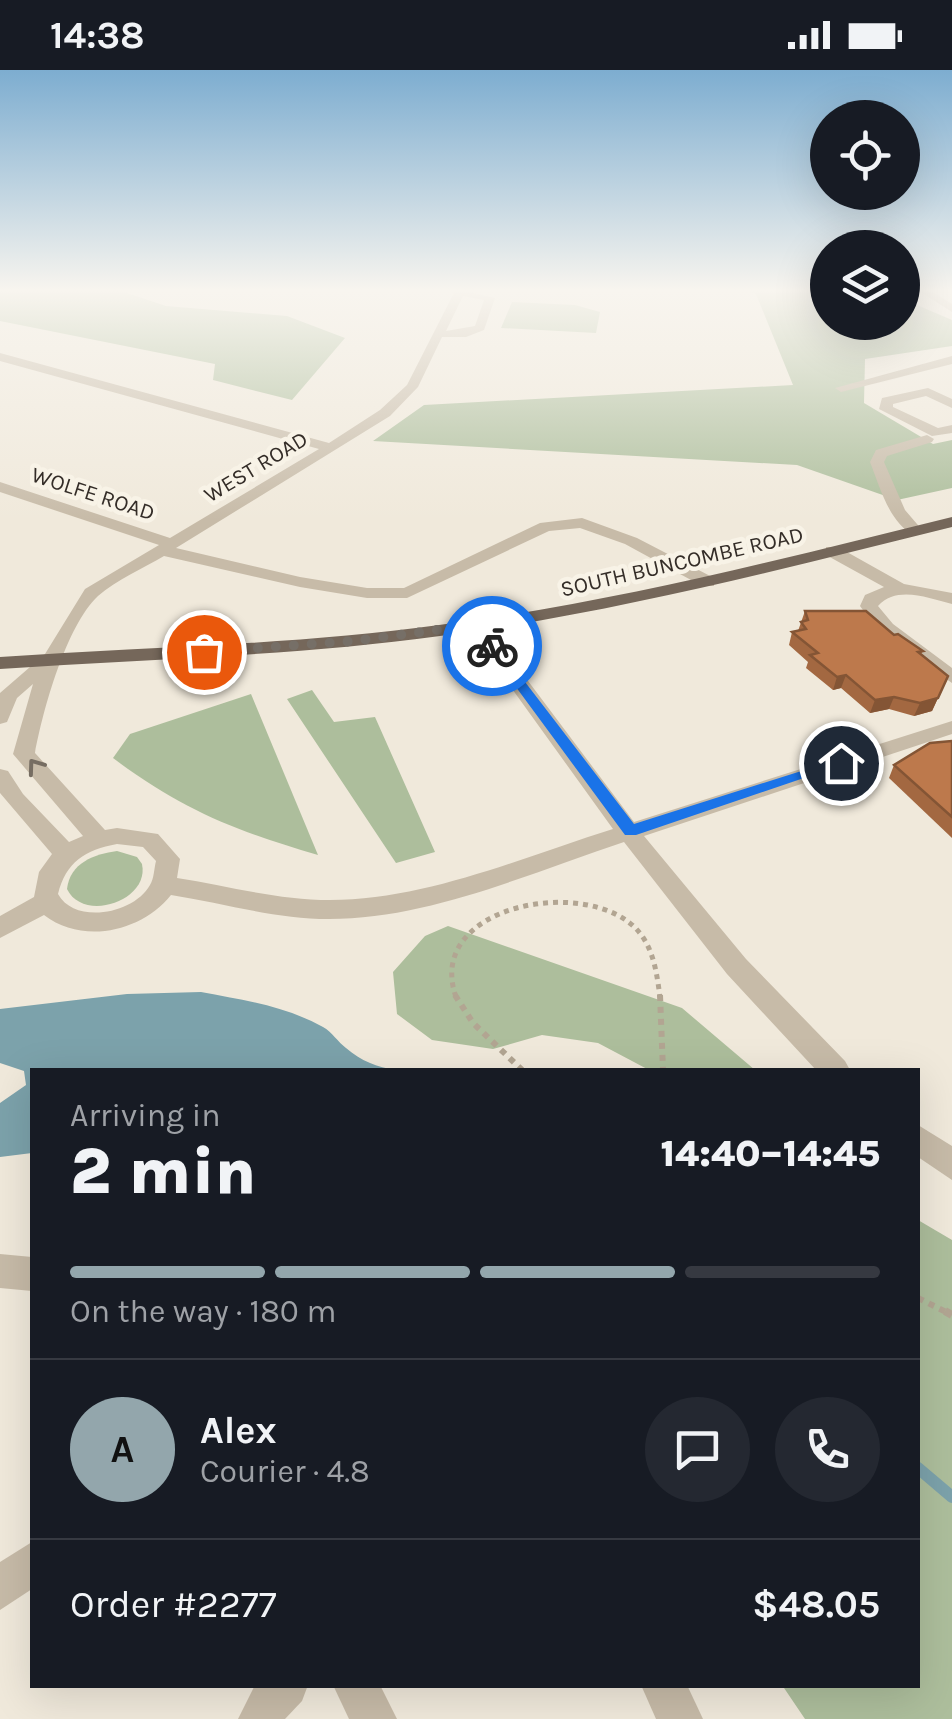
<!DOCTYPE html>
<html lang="en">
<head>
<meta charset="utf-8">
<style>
	:root { --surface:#171b24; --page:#242831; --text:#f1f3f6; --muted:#9ea1a6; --line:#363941; --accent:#93a6ac }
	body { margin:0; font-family:Karla,sans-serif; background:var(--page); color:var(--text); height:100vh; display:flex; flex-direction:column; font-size:38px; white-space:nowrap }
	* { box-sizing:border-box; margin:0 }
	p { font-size:32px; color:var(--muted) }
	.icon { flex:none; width:55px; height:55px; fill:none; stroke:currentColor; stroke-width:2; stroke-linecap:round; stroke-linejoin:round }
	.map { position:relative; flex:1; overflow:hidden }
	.sheet { position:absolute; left:30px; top:998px; width:890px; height:620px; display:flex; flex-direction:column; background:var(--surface); border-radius:0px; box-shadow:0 10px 40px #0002 }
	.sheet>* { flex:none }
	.buttons { position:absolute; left:810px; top:30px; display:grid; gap:20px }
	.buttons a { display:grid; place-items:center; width:110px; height:110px; border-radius:50%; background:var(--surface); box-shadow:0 10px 40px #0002; font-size:50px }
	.pin { position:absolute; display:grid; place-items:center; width:85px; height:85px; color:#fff; margin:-42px; border:5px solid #fff; border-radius:50%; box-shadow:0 2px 10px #0007 }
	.courier { position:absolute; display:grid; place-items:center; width:100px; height:100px; margin:-50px; border:8px solid #1a73e8; border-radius:50%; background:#fff; color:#222; box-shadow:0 2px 12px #0007 }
	.head em { font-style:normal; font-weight:800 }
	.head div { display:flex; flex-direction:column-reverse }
	.head { display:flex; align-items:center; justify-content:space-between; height:170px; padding:0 40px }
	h1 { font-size:65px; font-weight:800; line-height:75px }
	.bar { display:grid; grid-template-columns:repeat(4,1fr); gap:15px 10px; align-content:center; height:120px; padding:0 40px }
	.bar i { height:12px; border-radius:8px; background:var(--line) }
	.bar .active { background:var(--accent) }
	.bar p { grid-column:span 4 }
	.line { display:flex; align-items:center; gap:25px; padding:0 40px; border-top:2px solid var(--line) }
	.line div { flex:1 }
	.round { display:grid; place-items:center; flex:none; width:105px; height:105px; border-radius:52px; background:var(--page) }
	.status { display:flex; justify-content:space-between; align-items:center; height:70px; padding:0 50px; background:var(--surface); direction:ltr }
	.status svg { height:28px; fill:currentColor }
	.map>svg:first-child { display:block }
</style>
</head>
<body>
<div class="status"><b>14:38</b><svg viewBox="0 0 49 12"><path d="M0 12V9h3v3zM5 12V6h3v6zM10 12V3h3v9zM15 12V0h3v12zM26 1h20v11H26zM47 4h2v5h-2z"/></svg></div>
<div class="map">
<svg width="952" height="1649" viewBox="0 0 952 1649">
	<rect width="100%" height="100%" fill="#f0e9db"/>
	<!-- green -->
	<g fill="#adbe9c">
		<polygon points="0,219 115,219 166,236 287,246 345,268 292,330 213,310 215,294 0,251"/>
		<polygon points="744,219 827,219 828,252 902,252 903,229 952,250 952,276 865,289 864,333 933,374 952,370 952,418 897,430 797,395 373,371 424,335 793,315 756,224"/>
		<polygon points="512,232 575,235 600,242 596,263 501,258"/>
		<polygon points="312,620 334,652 375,647 435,782 396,793 287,629"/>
		<path d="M 251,624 L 318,785 C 236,761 182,740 113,688 L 130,664 Z"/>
		<path d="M 117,781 L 137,787 L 142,794 C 150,831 83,853 67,819 C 70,793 94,784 117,781 Z"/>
		<polygon points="448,856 682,938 755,1000 649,1000 598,973 542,965 493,979 432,970 397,944 393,902 425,866"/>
		<polygon points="918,1150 952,1170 952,1649 805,1649 782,1615 918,1615"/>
	</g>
	<!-- water -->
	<path fill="#7ca2ab" d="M 201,922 C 243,930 285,936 323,957 C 332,962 338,972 346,978 C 361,991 377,997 396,1000 L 32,1000 L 32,1083 L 0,1087 L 0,1033 L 26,1015 L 24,1001 L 0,993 L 0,939 L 127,924 Z"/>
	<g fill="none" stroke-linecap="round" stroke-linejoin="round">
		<!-- stream -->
		<polyline stroke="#7ca2ab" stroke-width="12" points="918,1398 952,1427"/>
		<!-- path-far2 -->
		<path stroke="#b2a592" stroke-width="5" stroke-dasharray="5 5" stroke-linecap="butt" d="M 456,927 C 423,834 591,804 639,862 C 654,880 657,905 660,927"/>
		<!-- path-far1 -->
		<g stroke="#b2a592" stroke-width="6" stroke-dasharray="6 6" stroke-linecap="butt">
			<polyline points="455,925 473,953 522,1000"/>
			<polyline points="660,925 663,1000"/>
			<polyline points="918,1228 950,1244"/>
		</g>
		<!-- path -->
		<polyline stroke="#b2a592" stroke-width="8" stroke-dasharray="8 8" stroke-linecap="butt" points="945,1241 952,1245"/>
		<!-- minor -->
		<g fill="#c7bba8" fill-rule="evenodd">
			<path d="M 456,219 L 495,228 L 484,260 L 466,267 L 442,267 L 418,317 L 390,346 L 176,478 L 300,507 L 367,518 L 404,518 L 540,453 L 582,448 L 637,468 L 714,508 L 714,516 L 702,516 L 625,474 L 580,458 L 549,461 L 407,528 L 367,528 L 300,517 L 164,486 C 144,498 116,510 98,526 C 66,556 43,640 35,683 L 105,760 L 117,758 L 158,764 L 180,789 L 177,808 C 228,816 278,830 330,830 C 426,830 523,787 613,759 L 469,559 L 469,551 L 483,551 L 634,752 L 952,651 L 952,664 L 644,766 L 746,889 L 845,991 L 850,1000 L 816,1000 L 727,904 L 624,772 C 530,803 429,849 329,849 C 275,849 223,833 171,825 C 141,862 83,875 44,845 L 0,868 L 0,846 L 34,827 L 39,802 L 52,784 L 0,723 L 0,699 L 8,701 L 23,724 L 69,772 L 83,766 L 13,684 L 33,614 L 17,628 L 7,652 L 0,654 L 0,623 L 45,584 L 85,519 L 159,475 L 0,422 L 0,412 L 170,468 L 319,379 L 0,291 L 0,283 L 329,373 L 380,340 L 407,315 ZM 463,226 L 484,230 L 475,256 L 446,261 ZM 117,774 L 143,777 L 156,791 C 154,799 154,809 150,815 C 134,844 75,855 58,824 C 66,792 85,780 117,774 Z"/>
			<polygon points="916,219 928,219 952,234 952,242"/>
			<polygon points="952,286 952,294 841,322 835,318"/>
			<polygon points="928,318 952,329 952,338 926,326 893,334 893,337 938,358 952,355 952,363 932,366 879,339 882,328"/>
			<path d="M 927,365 L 934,369 L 932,372 L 887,386 L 884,392 L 905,440 L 923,461 L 915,466 C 889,453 880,417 870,392 L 876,380 Z"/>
			<path d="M 826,477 L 838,477 L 904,514 L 952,523 L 952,534 C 928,528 897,515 878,536 L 893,554 L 952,598 L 952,613 L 879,562 L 860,536 L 865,525 L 884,517 L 826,485 Z"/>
			<polygon points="918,1055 952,1076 952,1110 918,1087"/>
			<polygon points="0,1184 32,1187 32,1221 0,1218"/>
			<polygon points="32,1472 32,1519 0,1540 0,1492"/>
			<polygon points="255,1615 308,1615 302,1631 285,1649 238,1649"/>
			<polygon points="333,1615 380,1615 397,1649 349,1649"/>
			<polygon points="641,1615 687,1615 703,1649 656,1649"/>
		</g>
		<!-- major -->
		<path fill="#75675a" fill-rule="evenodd" d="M 952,447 L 952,457 C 783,499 613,543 440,566 C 294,586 146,589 0,599 L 0,587 C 146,577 294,575 439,555 C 613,533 782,489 952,447 Z"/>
	</g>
	<!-- wall -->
	<g fill="#a36841">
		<polygon points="805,541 894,565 923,581 921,584 948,606 932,641 914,646 889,639 870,643 841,618 833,620 806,598 808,592 789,575 792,562 798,561"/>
		<polygon points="952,671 952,768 889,708 894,695"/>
	</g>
	<!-- shaded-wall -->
	<g fill="#845535">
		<polygon points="846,605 841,618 833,620 837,607"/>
		<polygon points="894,627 889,639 870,643 875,630"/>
		<polygon points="938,628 932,641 914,646 920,633"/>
	</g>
	<!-- building -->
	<g fill="#bd794c" stroke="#845535" stroke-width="2.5">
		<polygon points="805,541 866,541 894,565 898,564 923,581 918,582 948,606 938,628 920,633 894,627 875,630 846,605 837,607 810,585 818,583 792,562 806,559 801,552 808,550"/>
		<polygon points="952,671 952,747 894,695 930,673"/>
	</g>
	<!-- one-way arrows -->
	<defs><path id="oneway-chevron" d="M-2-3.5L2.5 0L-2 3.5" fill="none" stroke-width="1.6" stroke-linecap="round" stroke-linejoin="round" transform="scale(2.5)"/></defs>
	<use stroke="#766d62" href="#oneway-chevron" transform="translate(35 696) rotate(-126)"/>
	<!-- sky -->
	<linearGradient id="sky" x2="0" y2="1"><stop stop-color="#7dadd0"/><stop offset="0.49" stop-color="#f8f5ef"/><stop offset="1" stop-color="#f8f5ef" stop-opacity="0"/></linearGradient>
	<rect width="952" height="450" fill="url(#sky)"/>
	<!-- route -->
	<polygon fill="#1a73e8" points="488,574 496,574 634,754 836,690 848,693 636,765 625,765 488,579"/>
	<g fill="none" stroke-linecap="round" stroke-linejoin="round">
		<!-- done -->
		<polyline stroke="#766f67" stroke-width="10" stroke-dasharray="0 18" points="204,582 353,571 476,555 492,576"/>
	</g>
	<g text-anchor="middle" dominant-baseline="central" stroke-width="9" stroke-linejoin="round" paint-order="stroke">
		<!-- far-street labels -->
		<g font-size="22" fill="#342d28" stroke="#f8f3e7">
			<text transform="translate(256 397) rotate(-31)">WEST ROAD</text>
			<text transform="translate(93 424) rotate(18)">WOLFE ROAD</text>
			<text transform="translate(682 492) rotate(-13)">SOUTH BUNCOMBE ROAD</text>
		</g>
	</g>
</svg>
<div class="buttons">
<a><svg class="icon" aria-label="locate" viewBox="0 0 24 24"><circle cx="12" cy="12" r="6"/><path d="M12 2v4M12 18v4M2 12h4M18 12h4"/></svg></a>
<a><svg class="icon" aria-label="layers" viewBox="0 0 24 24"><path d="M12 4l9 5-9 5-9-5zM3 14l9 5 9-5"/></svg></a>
</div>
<div class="pin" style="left:204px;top:582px;background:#ea580c"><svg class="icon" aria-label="bag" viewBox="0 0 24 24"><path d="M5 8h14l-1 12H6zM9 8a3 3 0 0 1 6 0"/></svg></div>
<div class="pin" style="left:841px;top:693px;background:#1f2937"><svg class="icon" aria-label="home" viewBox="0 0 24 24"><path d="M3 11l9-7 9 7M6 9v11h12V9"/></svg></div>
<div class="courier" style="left:492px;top:576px"><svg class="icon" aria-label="bike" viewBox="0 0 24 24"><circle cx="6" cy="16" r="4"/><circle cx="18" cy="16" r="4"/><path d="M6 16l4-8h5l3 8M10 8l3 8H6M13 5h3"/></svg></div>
<section class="sheet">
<div class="head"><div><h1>2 min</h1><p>Arriving in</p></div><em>14:40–14:45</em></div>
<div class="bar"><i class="active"></i><i class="active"></i><i class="active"></i><i></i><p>On the way · 180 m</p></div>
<div class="line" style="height:180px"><b class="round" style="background:var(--accent);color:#111">A</b><div><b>Alex</b><p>Courier · 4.8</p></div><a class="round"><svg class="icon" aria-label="chat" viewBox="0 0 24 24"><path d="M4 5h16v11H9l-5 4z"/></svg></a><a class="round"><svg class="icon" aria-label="phone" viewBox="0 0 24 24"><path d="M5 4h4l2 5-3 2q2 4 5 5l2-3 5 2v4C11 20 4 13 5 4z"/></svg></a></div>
<div class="line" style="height:130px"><div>Order #2277</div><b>$48.05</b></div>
</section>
</div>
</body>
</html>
